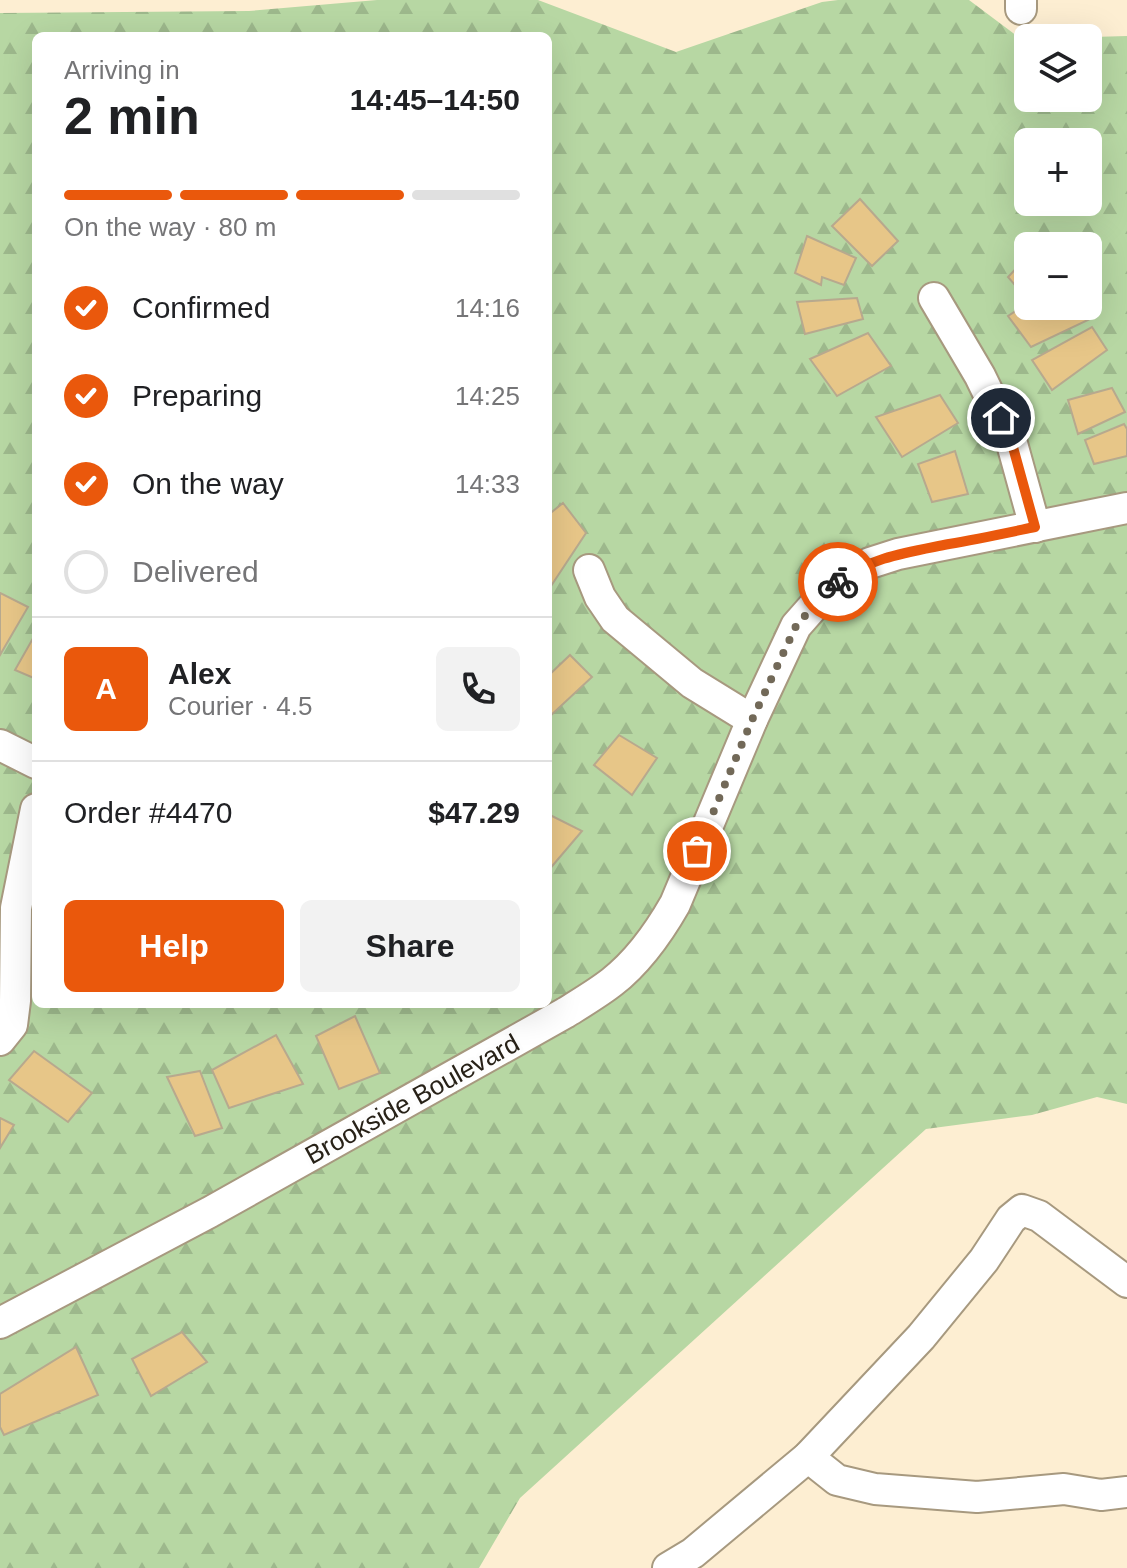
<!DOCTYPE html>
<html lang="en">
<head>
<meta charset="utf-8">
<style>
	:root { --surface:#fff; --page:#f2f2f2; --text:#202124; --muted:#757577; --line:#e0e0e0; --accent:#ea580c }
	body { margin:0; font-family:Arial,sans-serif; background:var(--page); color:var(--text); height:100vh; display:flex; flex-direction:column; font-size:30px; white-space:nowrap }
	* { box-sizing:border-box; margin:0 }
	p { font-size:26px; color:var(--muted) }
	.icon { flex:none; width:44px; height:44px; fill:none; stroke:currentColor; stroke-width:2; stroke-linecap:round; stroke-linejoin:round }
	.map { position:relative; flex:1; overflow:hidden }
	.drawer { position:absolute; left:32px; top:32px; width:520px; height:976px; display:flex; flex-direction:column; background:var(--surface); border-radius:12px; box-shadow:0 8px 32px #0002 }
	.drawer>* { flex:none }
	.controls { position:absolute; left:1014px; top:24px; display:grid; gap:16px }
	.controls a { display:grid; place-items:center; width:88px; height:88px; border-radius:12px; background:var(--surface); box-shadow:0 8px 32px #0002; font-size:40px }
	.pin { position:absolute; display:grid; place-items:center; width:68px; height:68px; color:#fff; margin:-34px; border:4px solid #fff; border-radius:50%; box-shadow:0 2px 8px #0007 }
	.courier { position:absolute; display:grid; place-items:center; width:80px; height:80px; margin:-40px; border:6px solid #ea580c; border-radius:50%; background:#fff; color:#222; box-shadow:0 2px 10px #0007 }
	.overview em { font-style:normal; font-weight:700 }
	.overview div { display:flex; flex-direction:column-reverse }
	.overview { display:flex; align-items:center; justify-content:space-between; height:136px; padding:0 32px }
	h1 { font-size:52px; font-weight:700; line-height:60px }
	.bar { display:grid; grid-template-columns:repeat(4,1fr); gap:12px 8px; align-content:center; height:96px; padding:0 32px }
	.bar i { height:10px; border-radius:6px; background:var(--line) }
	.bar .selected { background:var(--accent) }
	.bar p { grid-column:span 4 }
	.line { display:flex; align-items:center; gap:20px; padding:0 32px; border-top:2px solid var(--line) }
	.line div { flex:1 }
	.round { display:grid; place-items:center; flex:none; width:84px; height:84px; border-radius:12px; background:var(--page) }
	ol { padding:0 32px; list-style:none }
	li { display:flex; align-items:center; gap:24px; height:88px }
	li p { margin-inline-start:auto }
	li .icon { padding:8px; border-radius:50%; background:var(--accent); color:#fff; stroke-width:4 }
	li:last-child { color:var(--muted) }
	li i { width:44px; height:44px; border:4px solid var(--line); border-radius:50% }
	.action { display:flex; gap:16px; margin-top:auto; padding:16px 32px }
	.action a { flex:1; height:92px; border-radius:12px; background:var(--accent); color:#fff; font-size:32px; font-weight:700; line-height:92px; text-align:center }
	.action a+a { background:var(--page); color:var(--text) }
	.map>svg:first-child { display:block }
</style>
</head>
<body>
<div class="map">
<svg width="1127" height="1568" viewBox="0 0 1127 1568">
	<defs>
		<pattern id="forest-firs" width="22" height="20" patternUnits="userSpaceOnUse" patternTransform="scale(2)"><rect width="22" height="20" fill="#b7d7a3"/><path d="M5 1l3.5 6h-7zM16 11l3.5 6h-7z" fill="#9db88c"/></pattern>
	</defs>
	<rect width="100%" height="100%" fill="#fdeed2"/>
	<!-- forest -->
	<path fill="url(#forest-firs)" fill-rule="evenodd" d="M 377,0 L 538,0 L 676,52 L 822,2 L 838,0 L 969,0 L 1021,39 L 1028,39 L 1028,98 L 1088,98 L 1088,38 L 1059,38 L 1127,36 L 1127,1104 L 1097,1097 L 1032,1115 L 926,1129 L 520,1498 L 479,1568 L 0,1568 L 0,13 L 249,11 ZM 36,36 L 548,36 L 548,1004 L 36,1004 ZM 1028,142 L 1088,142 L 1088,202 L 1028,202 ZM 1028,246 L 1088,246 L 1088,306 L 1028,306 Z"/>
	<!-- building -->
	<g fill="#e7c688" stroke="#b7a98e" stroke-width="2">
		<polygon points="860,199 898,241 872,266 832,226"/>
		<polygon points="807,236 856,258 844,285 822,277 821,285 795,273"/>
		<polygon points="1028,256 1028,300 1008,277"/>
		<polygon points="857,298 863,319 805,334 797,302"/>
		<polygon points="1028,303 1028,306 1075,306 1088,320 1031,347 1008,316"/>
		<polygon points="1092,327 1107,350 1052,390 1032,360"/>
		<polygon points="868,333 891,366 837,396 810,359"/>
		<polygon points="1112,388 1125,412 1078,434 1068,400"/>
		<polygon points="940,395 958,423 902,457 876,417"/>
		<polygon points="1124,424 1127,429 1127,456 1094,464 1085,440"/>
		<polygon points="955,451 968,494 932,502 918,464"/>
		<polygon points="563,503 586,533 551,586 548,582 548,515"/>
		<polygon points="0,593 28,607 0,655"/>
		<polygon points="36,633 36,679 15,670"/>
		<polygon points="570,655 592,677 548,718 548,676"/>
		<polygon points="619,735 657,758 632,795 594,765"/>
		<polygon points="548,814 582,831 548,871"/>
		<polygon points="355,1016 380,1073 339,1089 316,1036"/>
		<polygon points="276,1035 303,1084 229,1108 212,1070"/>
		<polygon points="34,1051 92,1093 68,1122 9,1080"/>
		<polygon points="200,1071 222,1128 195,1136 167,1077"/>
		<polygon points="0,1118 14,1125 0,1148"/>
		<polygon points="182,1332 207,1362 151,1396 132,1359"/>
		<polygon points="76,1347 98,1395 4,1435 0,1427 0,1394"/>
	</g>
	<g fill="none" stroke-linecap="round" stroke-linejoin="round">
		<!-- minor casing -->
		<g stroke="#a7997f" stroke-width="34">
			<g id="minor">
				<polyline points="1021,0 1021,9"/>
				<polyline points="934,298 980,376 1011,440 1035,527"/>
				<polyline points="589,570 600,597 615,619 692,683 752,720"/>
				<polyline points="0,745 36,763"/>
				<polyline points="0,1040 12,1025 15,1001 16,908 36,809"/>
				<path d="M 0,1323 L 210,1212 L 565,1013 C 581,1003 598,993 612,982 C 639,961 659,932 675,904 L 752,720 L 796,626 L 826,592 L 846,576 L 870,563 L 898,554 L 1127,508"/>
				<polyline points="808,1457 837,1480 875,1489 977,1497 1064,1489 1101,1495 1127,1492"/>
				<polyline points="668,1568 693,1553 808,1457 921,1337 984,1260 1011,1219 1022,1210 1039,1216 1127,1282"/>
			</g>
		</g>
		<!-- minor -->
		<use href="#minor" stroke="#fff" stroke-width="30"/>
	</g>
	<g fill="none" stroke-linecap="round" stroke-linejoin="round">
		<!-- done -->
		<polyline stroke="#726958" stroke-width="8" stroke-dasharray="0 14.4" points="697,851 752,720 796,626 826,592 838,582"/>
		<!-- route -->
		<path stroke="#ea580c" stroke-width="10" d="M 838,582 C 870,557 910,552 949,544 C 978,539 1006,533 1035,527 L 1011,440 L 1001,418"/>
	</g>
	<g text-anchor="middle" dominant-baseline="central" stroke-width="7" stroke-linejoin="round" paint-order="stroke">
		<!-- street labels -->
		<g font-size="26" fill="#272117" stroke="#fdfdfd">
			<text transform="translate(412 1099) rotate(-29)">Brookside Boulevard</text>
		</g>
	</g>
</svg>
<div class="controls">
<a><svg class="icon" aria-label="layers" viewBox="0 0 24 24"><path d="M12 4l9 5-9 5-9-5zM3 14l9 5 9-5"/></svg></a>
<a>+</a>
<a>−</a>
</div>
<div class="pin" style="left:697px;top:851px;background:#ea580c"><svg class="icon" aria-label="bag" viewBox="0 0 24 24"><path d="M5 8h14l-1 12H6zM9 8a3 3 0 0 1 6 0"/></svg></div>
<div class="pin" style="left:1001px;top:418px;background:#1f2937"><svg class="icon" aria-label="home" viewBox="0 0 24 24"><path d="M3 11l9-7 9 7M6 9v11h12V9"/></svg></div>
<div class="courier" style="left:838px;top:582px"><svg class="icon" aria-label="bike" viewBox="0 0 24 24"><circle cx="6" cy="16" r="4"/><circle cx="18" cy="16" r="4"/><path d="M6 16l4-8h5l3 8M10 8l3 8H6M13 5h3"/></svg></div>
<section class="drawer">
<div class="overview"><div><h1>2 min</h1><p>Arriving in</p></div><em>14:45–14:50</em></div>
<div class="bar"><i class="selected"></i><i class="selected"></i><i class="selected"></i><i></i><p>On the way · 80 m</p></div>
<ol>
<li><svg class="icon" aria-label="check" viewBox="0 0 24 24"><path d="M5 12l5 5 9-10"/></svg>Confirmed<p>14:16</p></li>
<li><svg class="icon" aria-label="check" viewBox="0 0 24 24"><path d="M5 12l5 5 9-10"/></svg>Preparing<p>14:25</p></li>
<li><svg class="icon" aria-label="check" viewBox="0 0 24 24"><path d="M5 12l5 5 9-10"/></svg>On the way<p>14:33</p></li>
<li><i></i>Delivered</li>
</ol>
<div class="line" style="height:144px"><b class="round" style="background:var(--accent);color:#fff">A</b><div><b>Alex</b><p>Courier · 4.5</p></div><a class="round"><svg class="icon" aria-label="phone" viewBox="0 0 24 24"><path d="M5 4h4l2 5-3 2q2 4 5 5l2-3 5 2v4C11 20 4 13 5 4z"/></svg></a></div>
<div class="line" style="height:104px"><div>Order #4470</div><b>$47.29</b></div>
<div class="action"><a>Help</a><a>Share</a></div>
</section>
</div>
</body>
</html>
